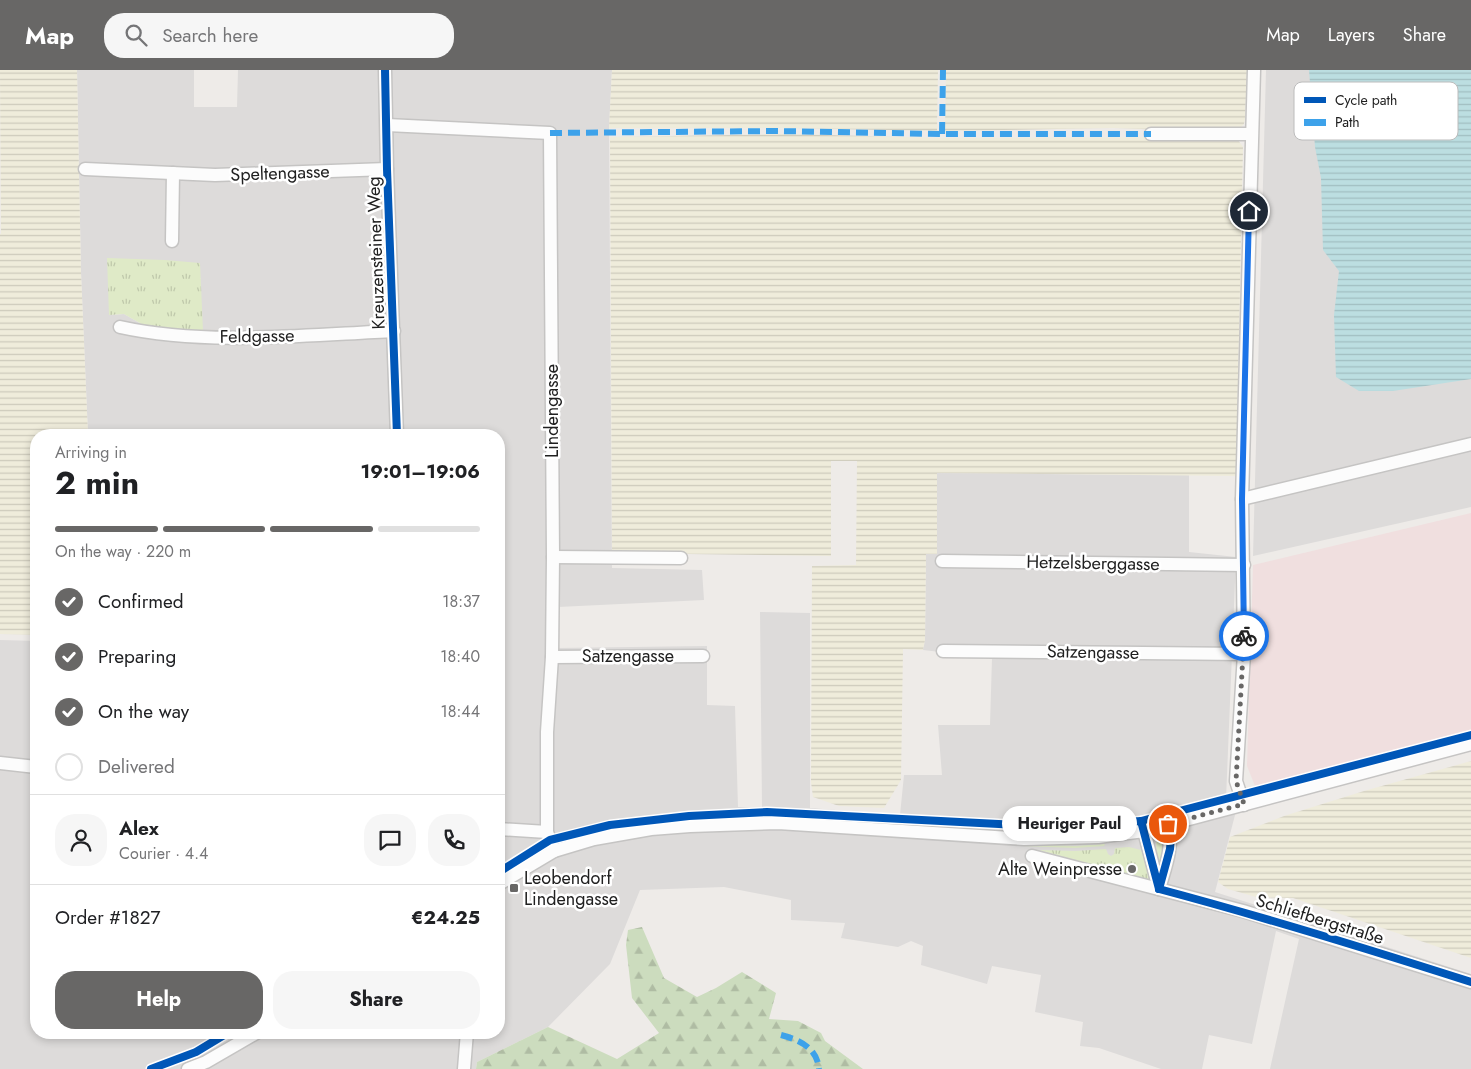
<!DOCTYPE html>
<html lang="en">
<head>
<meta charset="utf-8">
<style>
	:root { --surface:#fff; --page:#f6f6f6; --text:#202124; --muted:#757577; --line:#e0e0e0; --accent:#686766 }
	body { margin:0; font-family:Jost,sans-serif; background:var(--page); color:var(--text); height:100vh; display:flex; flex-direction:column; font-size:19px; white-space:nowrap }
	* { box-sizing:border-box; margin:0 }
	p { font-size:16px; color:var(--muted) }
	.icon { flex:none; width:28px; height:28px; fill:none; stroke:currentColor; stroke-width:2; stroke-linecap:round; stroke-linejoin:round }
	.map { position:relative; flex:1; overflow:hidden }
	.panel { position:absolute; left:30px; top:359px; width:475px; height:610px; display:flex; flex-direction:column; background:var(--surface); border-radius:20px; box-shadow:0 2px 8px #0003 }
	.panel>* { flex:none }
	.pin { position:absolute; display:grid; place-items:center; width:42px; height:42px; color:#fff; margin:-21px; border:2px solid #fff; border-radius:50%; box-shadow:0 1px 5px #0007 }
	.courier { position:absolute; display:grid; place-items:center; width:50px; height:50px; margin:-25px; border:4px solid #1a73e8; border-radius:50%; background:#fff; color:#222; box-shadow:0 1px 6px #0007 }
	.bubble { position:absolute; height:35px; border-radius:18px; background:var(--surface); box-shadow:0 2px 8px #0003; font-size:16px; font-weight:700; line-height:35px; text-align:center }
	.summary em { font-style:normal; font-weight:700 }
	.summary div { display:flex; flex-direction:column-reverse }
	.summary { display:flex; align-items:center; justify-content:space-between; height:85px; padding:0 25px }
	h1 { font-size:32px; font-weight:700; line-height:38px }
	.bar { display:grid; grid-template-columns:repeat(4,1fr); gap:8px 5px; align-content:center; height:60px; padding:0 25px }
	.bar i { height:6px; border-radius:4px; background:var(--line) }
	.bar .current { background:var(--accent) }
	.bar p { grid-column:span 4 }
	.line { display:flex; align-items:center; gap:12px; padding:0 25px; border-top:1px solid var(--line) }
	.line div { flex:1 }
	.round { display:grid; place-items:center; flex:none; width:52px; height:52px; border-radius:20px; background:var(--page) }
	ol { padding:0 25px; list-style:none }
	li { display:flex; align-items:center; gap:15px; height:55px }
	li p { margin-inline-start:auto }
	li .icon { padding:5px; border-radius:50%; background:var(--accent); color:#fff; stroke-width:4 }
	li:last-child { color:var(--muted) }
	li i { width:28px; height:28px; border:2px solid var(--line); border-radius:50% }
	.primary-button { display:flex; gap:10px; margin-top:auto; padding:10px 25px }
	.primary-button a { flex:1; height:58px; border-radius:20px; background:var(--accent); color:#fff; font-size:20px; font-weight:700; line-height:58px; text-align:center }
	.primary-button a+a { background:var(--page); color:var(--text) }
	header { display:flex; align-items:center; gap:30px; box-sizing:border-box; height:70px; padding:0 25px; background:var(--accent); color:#fff }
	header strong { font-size:24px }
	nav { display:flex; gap:28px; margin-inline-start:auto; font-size:18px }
	.search { width:350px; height:45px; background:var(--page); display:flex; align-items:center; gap:12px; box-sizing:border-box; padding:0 18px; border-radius:20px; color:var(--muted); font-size:19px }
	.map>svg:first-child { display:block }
</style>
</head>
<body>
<header>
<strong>Map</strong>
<div class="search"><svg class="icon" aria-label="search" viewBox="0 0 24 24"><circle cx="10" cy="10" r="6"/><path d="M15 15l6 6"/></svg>Search here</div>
<nav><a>Map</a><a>Layers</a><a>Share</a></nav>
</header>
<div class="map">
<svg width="1471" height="999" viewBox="0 0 1471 999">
	<defs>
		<pattern id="farmland-rules" width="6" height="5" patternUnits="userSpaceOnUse" patternTransform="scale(1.25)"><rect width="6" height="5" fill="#efecdb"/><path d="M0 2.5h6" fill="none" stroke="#cdcabc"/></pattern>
		<pattern id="grass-tufts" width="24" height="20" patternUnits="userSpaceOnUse" patternTransform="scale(1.25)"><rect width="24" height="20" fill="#dfeac7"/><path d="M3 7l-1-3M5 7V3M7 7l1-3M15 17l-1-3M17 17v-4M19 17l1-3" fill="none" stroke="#bfc8ab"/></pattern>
		<pattern id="forest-firs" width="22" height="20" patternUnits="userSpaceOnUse" patternTransform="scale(1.25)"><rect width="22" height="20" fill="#ccdcbe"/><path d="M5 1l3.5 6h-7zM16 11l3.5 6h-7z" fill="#afbca3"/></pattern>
		<pattern id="water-rules" width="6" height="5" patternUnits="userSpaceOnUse" patternTransform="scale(1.25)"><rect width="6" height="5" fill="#bcdee1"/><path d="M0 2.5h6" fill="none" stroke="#a1bec1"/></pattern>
	</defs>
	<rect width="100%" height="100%" fill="#eeebe8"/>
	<!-- residential -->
	<g fill="#dddbda" fill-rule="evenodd">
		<path d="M 77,0 L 194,0 L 194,37 L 237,37 L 238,0 L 612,0 L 609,58 L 612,498 L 702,500 L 704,530 L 558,537 L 557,578 L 707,576 L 707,635 L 735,636 L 738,737 L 762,737 L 760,542 L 810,543 L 810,738 L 900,745 L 904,705 L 942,705 L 938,655 L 990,655 L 992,588 L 923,580 L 925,570 L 926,484 L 937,483 L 937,403 L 1189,405 L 1189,482 L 1236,487 L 1226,729 L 1235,745 L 1215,822 L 1471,904 L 1471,999 L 1270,999 L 1299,869 L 1276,861 L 1252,974 L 1209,965 L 1202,999 L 1161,999 L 1099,978 L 1080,976 L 1083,952 L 1035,942 L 1041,905 L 992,896 L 987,914 L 921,895 L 923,876 L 911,871 L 898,877 L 841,868 L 845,853 L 791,850 L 791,830 L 724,817 L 640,820 L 610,894 L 548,957 L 477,992 L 476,999 L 0,999 L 0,570 L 36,571 L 36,962 L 499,962 L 499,365 L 88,365 L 81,203 ZM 201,208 L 145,256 L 124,244 L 110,245 Z"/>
		<polygon points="1266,0 1471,0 1471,437 1253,486"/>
	</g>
	<!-- commercial -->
	<polygon fill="#f0dfdf" points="1471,443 1471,661 1255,716 1247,696 1253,495"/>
	<!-- farmland -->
	<g fill="url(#farmland-rules)">
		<polygon points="0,0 77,0 81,203 88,365 36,365 36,565 0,564 0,164 1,164"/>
		<polygon points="612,0 938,0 937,61 787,58 609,58"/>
		<polygon points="946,0 1247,0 1245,49 1244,54 1240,58 1169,60 1113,58 945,61"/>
		<polygon points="787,64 942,68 1228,67 1238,70 1243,77 1236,406 937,403 937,484 926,484 925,570 923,580 903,579 901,710 884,738 839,736 813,727 811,712 812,496 856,495 857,391 831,391 831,486 612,483 610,67"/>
		<polygon points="1471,691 1471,888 1293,828 1256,827 1228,819 1218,812 1230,767 1284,746 1364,721"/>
	</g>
	<!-- grass -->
	<g fill="url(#grass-tufts)">
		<polygon points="107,188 165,190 200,193 203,261 198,263 145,256 124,244 109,245"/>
		<path d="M 1160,765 L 1162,767 C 1164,777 1163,786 1158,795 L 1156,773 Z"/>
		<polygon points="1025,774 1075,776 1105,774 1104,776 1075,778 1022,776"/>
		<polygon points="1129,777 1141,780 1150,805 1148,809 1144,809 1039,780 1075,781 1106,779 1108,784 1111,786 1114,784 1115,778"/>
	</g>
	<!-- forest -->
	<polygon fill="url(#forest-firs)" points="642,857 664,908 697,927 716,918 742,902 776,923 769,949 798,951 821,963 825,971 863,999 476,999 477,992 548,957 617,989 659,963 632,928 626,875 628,860"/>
	<!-- water -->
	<polygon fill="url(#water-rules)" points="1309,0 1471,0 1471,309 1393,321 1359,321 1336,307 1334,245 1339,201 1323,180 1321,108 1315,77"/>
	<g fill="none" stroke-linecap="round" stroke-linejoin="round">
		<!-- minor casing -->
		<g stroke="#c5c4c3" stroke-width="15">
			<g id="minor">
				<polyline points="385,0 387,99 397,365"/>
				<polyline points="387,55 550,63 553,487 552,587 547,662 547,762 554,781"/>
				<polyline points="1151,64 1251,64"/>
				<polyline points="85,99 215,105 387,99"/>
				<polyline points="172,171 173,103"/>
				<path d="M 120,257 C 206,276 306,265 394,261"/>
				<polyline points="1242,429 1471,374"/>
				<polyline points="553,487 681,488"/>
				<polyline points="942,491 1244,495"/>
				<polyline points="943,581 1244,584"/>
				<polyline points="552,587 703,586"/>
				<polyline points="0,693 36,697"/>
				<polyline points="1244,735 1236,711 1244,584 1242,429 1254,0"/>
				<polyline points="499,759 547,762"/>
				<polyline points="1144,761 1159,819"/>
				<polyline points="1032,786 1243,841 1471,912"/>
				<polyline points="499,814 554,781 594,769 651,759 690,756 778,753 1024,769 1098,767 1144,761 1471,674"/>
				<path d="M 1159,819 C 1165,798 1174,776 1168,754"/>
				<polyline points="188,999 206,992 258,962"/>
				<polyline points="464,999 467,962"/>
			</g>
		</g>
		<!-- minor -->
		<use href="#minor" stroke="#fcfcfc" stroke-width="12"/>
		<!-- quiet -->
		<g stroke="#3da2ea" stroke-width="6" stroke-dasharray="12 6" stroke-linecap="butt">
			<polyline points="550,63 776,61 942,64 1151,64"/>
			<polyline points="942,64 943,0"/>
			<path d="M 781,965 C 800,970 817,978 819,999"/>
		</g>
		<!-- cycleway casing -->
		<g stroke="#fff" stroke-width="11">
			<g id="cycleway">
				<polyline points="385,0 387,99 397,365"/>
				<polyline points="1141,751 1159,819"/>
				<polyline points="499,802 550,770 610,755 689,746 767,742 1059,757 1141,751 1471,665"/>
				<path d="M 1159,819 C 1264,847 1368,879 1471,912"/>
				<polyline points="1159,819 1170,779 1171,766 1165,745"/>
				<polyline points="151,999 196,982 229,962"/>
			</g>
		</g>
		<!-- cycleway -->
		<use href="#cycleway" stroke="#0057b8" stroke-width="8"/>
	</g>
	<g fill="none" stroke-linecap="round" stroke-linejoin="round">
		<!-- done -->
		<polyline stroke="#686766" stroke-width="5" stroke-dasharray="0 9" points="1168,754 1244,734 1236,711 1244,566"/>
		<!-- route -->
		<polyline stroke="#1a73e8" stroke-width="6" points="1244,566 1242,429 1249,141"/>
	</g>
	<!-- markers -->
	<g fill="#686766" stroke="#fff" stroke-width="2">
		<circle cx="1132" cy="799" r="5"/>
		<rect x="509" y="813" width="10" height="10" rx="2.5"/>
	</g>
	<g text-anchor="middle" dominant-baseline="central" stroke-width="5" stroke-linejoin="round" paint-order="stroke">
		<!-- street labels -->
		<g font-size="18" fill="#202020" stroke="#fff">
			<text transform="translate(280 103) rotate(-2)">Speltengasse</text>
			<text transform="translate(376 183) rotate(-92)">Kreuzensteiner Weg</text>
			<text transform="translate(257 266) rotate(-1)">Feldgasse</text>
			<text transform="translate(552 341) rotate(-90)">Lindengasse</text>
			<text transform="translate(1093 493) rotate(1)">Hetzelsberggasse</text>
			<text transform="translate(1093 582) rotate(1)">Satzengasse</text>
			<text x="628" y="586">Satzengasse</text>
			<text transform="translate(1320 849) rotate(17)">Schliefbergstraße</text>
		</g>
		<!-- poi labels -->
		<g font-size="18" fill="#202020" stroke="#fff" text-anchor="end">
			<text x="1122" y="799">Alte Weinpresse</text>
			<text x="524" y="808" text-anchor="start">Leobendorf<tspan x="524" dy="21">Lindengasse</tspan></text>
		</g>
	</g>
	<!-- legend -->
	<rect x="1294" y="12" width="164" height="58" rx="8" fill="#fff" stroke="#bcbcbc" stroke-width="1"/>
	<rect x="1304" y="27" width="22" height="6" fill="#0057b8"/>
	<rect x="1304" y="49" width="22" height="7" fill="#3da2ea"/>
	<g font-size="14" fill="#202020">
		<text x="1335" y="35">Cycle path</text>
		<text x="1335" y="57">Path</text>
	</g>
</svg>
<div class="pin" style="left:1168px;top:754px;background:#ea580c"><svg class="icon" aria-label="bag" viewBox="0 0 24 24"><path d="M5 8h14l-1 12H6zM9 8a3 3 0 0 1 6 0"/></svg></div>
<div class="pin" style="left:1249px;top:141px;background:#1f2937"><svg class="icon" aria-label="home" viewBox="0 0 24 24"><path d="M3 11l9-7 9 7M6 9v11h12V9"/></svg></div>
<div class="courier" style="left:1244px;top:566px"><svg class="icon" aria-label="bike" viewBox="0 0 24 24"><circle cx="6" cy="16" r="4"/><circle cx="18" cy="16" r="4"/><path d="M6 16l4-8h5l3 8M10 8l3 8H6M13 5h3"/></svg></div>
<div class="bubble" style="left:1002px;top:736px;width:135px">Heuriger Paul</div>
<section class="panel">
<div class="summary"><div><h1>2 min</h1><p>Arriving in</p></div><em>19:01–19:06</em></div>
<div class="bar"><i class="current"></i><i class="current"></i><i class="current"></i><i></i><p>On the way · 220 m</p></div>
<ol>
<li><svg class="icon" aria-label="check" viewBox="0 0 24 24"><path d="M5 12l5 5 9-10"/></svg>Confirmed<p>18:37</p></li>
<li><svg class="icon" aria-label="check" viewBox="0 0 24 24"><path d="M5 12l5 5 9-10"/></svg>Preparing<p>18:40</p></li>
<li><svg class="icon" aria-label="check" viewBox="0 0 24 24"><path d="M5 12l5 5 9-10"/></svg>On the way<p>18:44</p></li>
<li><i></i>Delivered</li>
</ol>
<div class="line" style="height:90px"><a class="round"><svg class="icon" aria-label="person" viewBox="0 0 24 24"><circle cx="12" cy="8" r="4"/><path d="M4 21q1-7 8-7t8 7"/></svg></a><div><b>Alex</b><p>Courier · 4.4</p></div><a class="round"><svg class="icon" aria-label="chat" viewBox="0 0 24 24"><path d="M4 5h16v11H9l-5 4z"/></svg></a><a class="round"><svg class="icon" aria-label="phone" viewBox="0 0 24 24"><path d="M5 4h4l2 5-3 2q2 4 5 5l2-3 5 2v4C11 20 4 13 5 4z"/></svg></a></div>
<div class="line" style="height:65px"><div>Order #1827</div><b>€24.25</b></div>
<div class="primary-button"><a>Help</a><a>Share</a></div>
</section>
</div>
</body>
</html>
